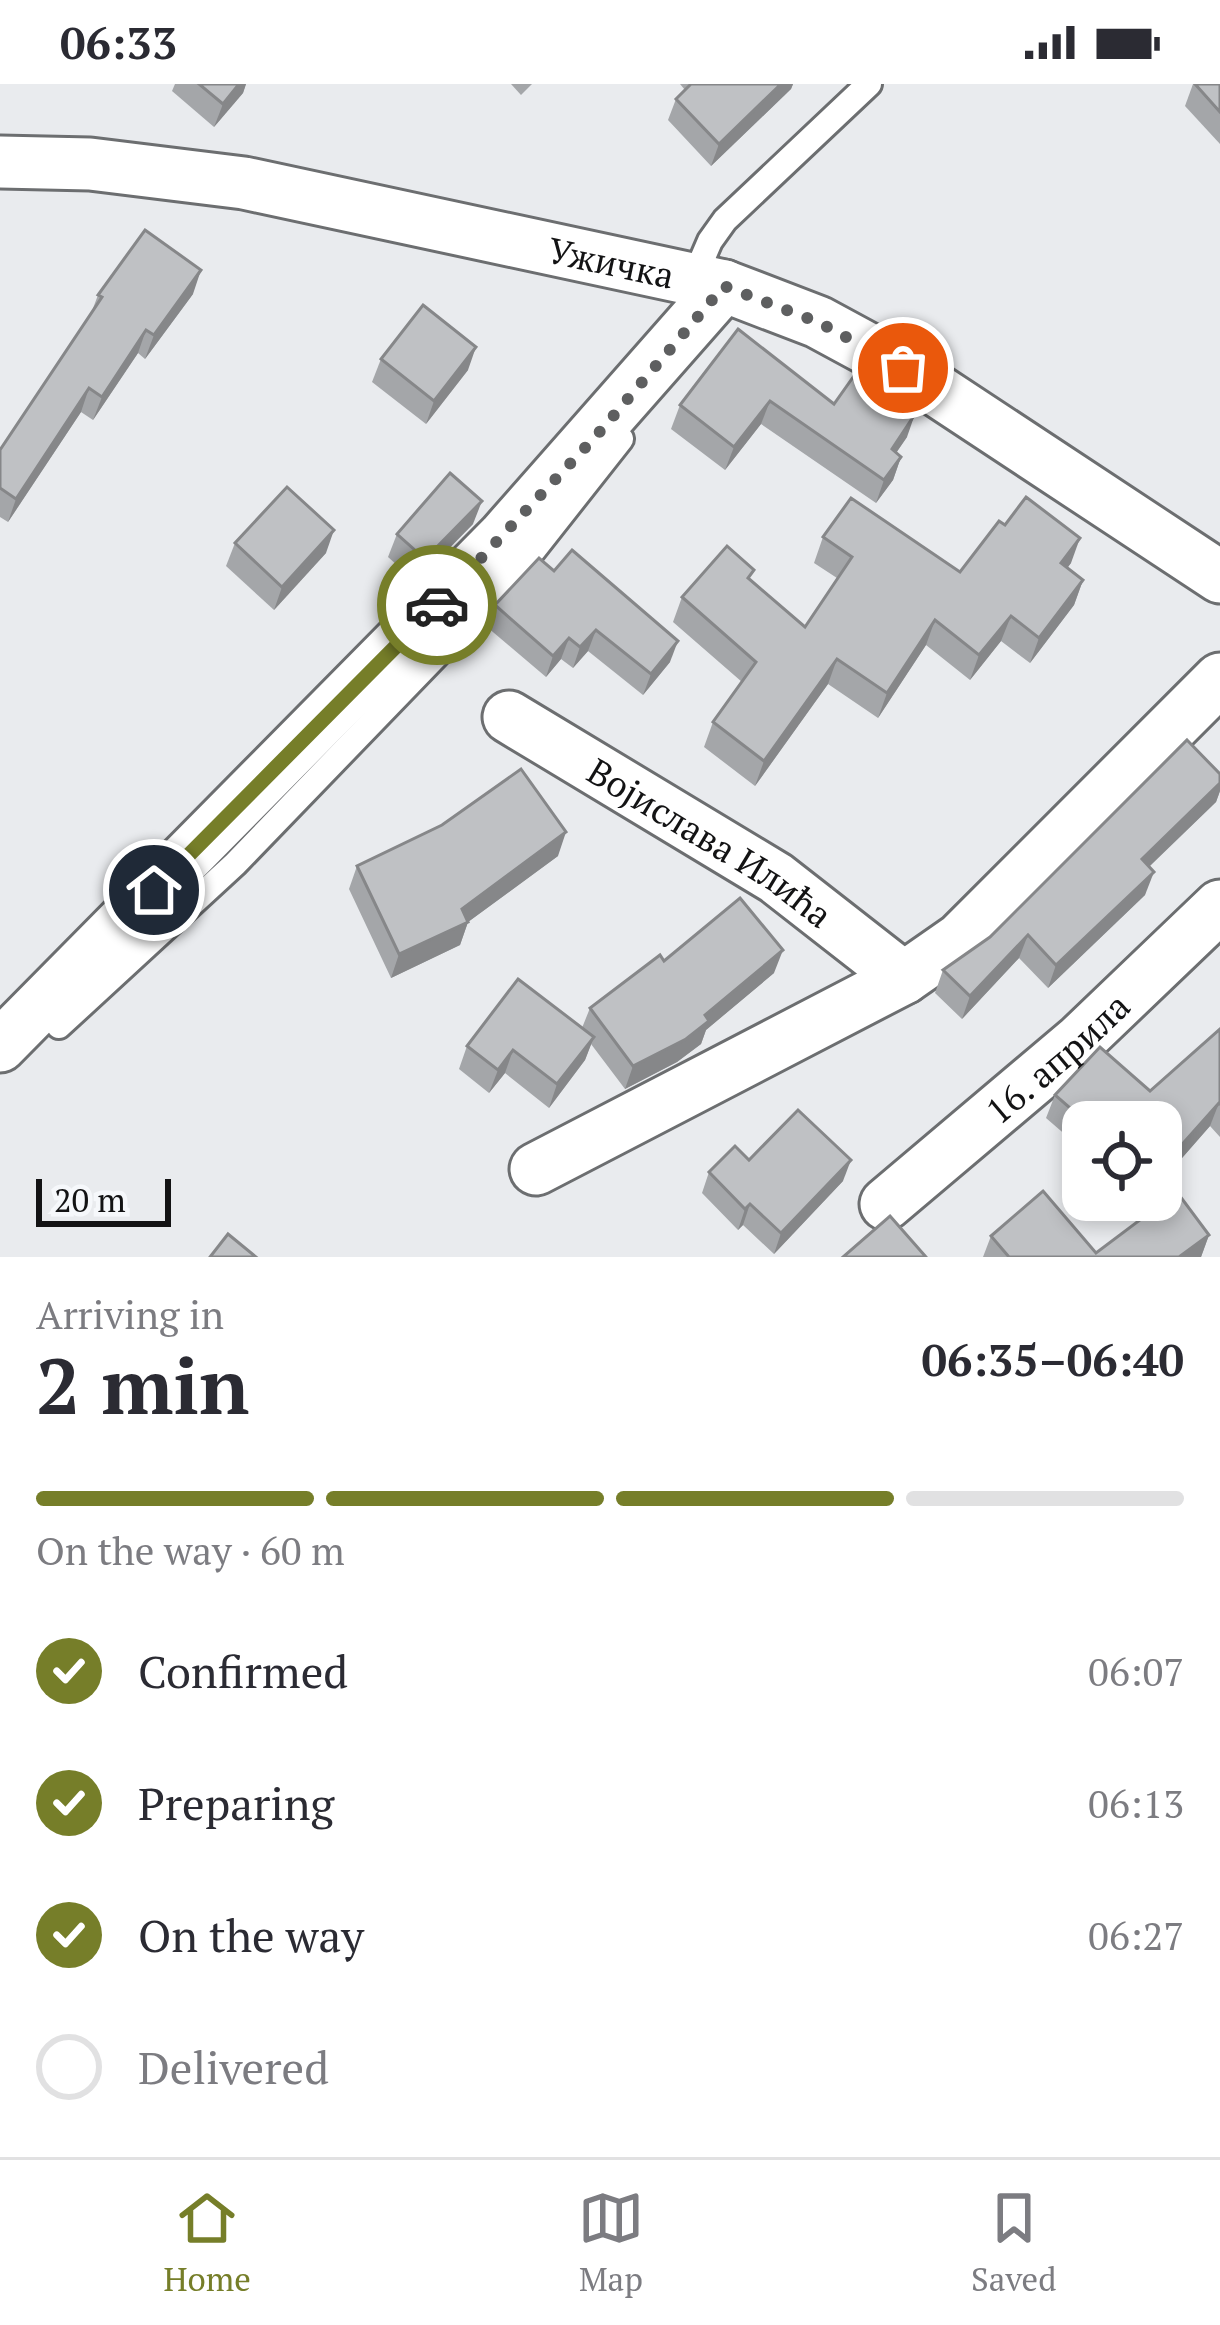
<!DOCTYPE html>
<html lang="en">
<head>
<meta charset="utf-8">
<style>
	:root { --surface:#fff; --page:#f2f2f3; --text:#2b2b33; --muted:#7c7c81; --line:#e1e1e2; --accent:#767e29 }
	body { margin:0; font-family:"PT Serif",serif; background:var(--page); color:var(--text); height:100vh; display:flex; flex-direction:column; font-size:45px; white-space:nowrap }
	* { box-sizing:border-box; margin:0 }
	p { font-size:39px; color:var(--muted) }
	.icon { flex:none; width:66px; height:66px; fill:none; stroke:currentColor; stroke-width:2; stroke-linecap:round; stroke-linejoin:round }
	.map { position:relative; height:1173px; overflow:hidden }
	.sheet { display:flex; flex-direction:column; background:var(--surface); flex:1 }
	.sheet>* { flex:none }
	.fabs { position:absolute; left:1062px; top:1017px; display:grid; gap:24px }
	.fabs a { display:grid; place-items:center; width:120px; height:120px; border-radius:24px; background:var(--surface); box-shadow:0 6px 18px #0003; font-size:60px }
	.scale { position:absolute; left:36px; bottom:30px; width:135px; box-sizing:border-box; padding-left:12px; border:6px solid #131314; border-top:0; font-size:33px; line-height:42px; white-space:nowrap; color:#131314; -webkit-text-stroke:9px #f6f8fb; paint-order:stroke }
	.pin { position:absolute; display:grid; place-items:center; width:102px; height:102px; color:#fff; margin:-51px; border:6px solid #fff; border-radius:50%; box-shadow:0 3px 12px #0007 }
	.courier { position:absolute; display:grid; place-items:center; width:120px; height:120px; margin:-60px; border:9px solid #767e29; border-radius:50%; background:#fff; color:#222; box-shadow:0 3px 15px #0007 }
	.headline em { font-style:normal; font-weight:700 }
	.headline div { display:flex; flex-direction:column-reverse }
	.headline { display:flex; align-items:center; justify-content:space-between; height:204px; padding:0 36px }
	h1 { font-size:78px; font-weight:700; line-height:90px }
	.bar { display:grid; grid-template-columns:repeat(4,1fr); gap:18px 12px; align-content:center; height:144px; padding:0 36px }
	.bar i { height:15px; border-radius:9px; background:var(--line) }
	.bar .active { background:var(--accent) }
	.bar p { grid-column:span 4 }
	ol { padding:0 36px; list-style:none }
	li { display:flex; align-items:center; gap:36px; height:132px }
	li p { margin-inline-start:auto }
	li .icon { padding:12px; border-radius:50%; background:var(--accent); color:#fff; stroke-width:4 }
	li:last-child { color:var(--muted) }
	li i { width:66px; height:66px; border:6px solid var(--line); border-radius:50% }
	.status { display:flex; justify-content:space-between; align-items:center; height:84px; padding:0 60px; background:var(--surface); direction:ltr }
	.status svg { height:33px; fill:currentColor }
	.dock { display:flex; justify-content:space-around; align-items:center; height:168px; border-top:3px solid var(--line); background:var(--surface); font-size:33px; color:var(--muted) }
	.dock a { display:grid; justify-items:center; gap:6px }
	.dock .active { color:var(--accent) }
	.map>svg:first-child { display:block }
</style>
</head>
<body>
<div class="status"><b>06:33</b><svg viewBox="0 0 49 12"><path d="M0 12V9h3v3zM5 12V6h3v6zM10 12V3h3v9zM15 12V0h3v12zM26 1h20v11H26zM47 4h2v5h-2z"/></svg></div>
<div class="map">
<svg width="1220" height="1173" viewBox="0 0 1220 1173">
	<rect width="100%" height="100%" fill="#e9ebee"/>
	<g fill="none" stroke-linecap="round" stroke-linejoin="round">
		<!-- service casing -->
		<g stroke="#6c6e70" stroke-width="30">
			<g id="service">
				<polyline points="694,194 710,157 725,136 869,0"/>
				<polyline points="59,942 235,780 513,492 621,355"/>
			</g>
		</g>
		<!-- minor casing -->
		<g stroke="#6c6e70" stroke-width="57">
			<g id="minor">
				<path id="s1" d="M 0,78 L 90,80 L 244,99 L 724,202 L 818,238 L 903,284 L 1220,493"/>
				<path id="s2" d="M 509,633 L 776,794 L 904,894"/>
				<polyline points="0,962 503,453 724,202"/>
				<polyline points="536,1085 904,894 960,855 1220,595"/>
				<path id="s3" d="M 886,1120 L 1080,956 L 1220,822"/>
			</g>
		</g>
		<!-- service -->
		<use href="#service" stroke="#fff" stroke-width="24"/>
		<!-- minor -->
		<use href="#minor" stroke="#fff" stroke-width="51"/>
	</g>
	<!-- wall -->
	<g fill="#a4a6a9">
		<polygon points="175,0 246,0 243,9 214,43 172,7"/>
		<polygon points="511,0 532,0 521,11"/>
		<polygon points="680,0 793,0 791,5 711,82 668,36 676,15 685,6"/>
		<polygon points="1193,0 1220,0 1220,60 1185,22"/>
		<polygon points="193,210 145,275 138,269 93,336 81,328 8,438 0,433 0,366 92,227 98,211"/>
		<polygon points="738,245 834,320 907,353 896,369 901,373 893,396 876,419 761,340 725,386 671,345 680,321"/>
		<polygon points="381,275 468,286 426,340 372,298"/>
		<polygon points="473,440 416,498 388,473 397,450"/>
		<polygon points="1005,441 1071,479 1067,484 1083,496 1074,521 1030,579 1001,557 970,596 926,561 878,634 828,600 755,702 704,663 713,638 742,598 673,538 682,513 751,497 805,543 837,494 814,479 823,453 960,488"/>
		<polygon points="235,459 326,469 274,526 226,482"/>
		<polygon points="539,474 670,578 643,611 588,567 573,584 561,575 546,593 487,543 495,521"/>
		<polygon points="1220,690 1220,707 1216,718 1149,783 1145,811 1048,904 1019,874 962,935 935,909 943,886"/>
		<polygon points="558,772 468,838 460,861 391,894 349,805 357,782"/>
		<polygon points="664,877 774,889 706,946 701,960 677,978 625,1005 591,960 585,976 549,1024 505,989 489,1009 459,985 467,962 582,944 590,924"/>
		<polygon points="1220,945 1220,1053 1210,1042 1161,1098 1161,1038 1083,1038 1083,1066 1046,1034 1055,1011 1150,1007"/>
		<polygon points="749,1076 843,1097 774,1170 743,1141 738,1146 702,1109 709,1088"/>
		<polygon points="1209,1151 1201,1173 983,1173 991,1152 1096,1169"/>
	</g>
	<!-- shaded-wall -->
	<g fill="#868789">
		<polygon points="239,0 246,0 243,9 214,43 223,20"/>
		<polygon points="781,0 793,0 791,5 711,82 719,60"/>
		<polygon points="201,186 193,210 145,275 154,251"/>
		<polygon points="146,246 138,269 93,336 102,313"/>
		<polygon points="476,263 468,286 426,340 434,317"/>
		<polygon points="89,304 81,328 8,438 16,415"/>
		<polygon points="770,317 761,340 725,386 734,363"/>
		<polygon points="915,330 907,353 883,388 892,365"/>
		<polygon points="901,373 893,396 876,419 884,396"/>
		<polygon points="482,417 473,440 416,498 425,475"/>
		<polygon points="334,446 326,469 274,526 282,503"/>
		<polygon points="1080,454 1071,479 1052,504 1061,479"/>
		<polygon points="1083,496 1074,521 1030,579 1039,554"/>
		<polygon points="1011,532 1001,557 970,596 979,571"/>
		<polygon points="935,536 926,561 878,634 887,609"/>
		<polygon points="596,546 588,567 573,584 580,563"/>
		<polygon points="569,554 561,575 546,593 553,572"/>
		<polygon points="678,557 670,578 643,611 651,590"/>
		<polygon points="837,575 828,600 755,702 764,677"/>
		<polygon points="1220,699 1220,707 1216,718 1133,798 1142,775"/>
		<polygon points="566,748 558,772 468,838 460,861 391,894 399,870"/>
		<polygon points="1154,788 1145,811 1048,904 1056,881"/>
		<polygon points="1028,851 1019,874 962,935 970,912"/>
		<polygon points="783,866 774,889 706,946 701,960 677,978 625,1005 633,982 705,931"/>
		<polygon points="594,953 585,976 549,1024 557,1000"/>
		<polygon points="513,966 505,989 489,1009 498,986"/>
		<polygon points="1219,1019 1210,1042 1161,1098 1161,1084"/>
		<polygon points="851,1076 843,1097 774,1170 781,1149"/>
		<polygon points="750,1120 743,1141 738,1146 745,1125"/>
		<polygon points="1209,1151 1201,1173 1179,1173"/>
	</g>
	<!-- building -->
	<g fill="#bfc1c4" stroke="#868789" stroke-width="3">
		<polygon points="199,0 239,0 223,20"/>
		<polygon points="691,0 781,0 719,60 676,15"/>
		<polygon points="1195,0 1220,0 1220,28"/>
		<polygon points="145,146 201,186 154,251 146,246 102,313 89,304 16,415 0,404 0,366 102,213 98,211"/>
		<polygon points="423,221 476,263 434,317 381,275"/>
		<polygon points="738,245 834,320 856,289 915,330 892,365 901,373 884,396 770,317 734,363 680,321"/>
		<polygon points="450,389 482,417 425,475 397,450"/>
		<polygon points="287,403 334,446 282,503 235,459"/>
		<polygon points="1026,413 1080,454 1061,479 1083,496 1039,554 1011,532 979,571 935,536 887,609 837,575 764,677 713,638 756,578 682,513 727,462 754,486 748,494 805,543 852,473 823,453 851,414 960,488 999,437 1005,441"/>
		<polygon points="572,466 678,557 651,590 596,546 580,563 569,554 553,572 495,521 539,474 554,487"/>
		<polygon points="1187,656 1220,690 1220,699 1142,775 1154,788 1056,881 1028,851 970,912 943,886 990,853"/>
		<polygon points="521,685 566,748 462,825 468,838 399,870 357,782 442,741"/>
		<polygon points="740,814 783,866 705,931 709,937 686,955 633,982 590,924 660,871 664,877"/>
		<polygon points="518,895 594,953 557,1000 513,966 498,986 467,962"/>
		<polygon points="1220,945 1220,1020 1219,1019 1161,1084 1161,1038 1086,1038 1055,1011 1100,963 1150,1007"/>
		<polygon points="798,1026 851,1076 781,1149 750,1120 745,1125 709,1088 735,1062 749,1076"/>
		<polygon points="1043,1107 1096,1169 1177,1108 1209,1151 1179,1173 1009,1173 991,1152"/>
		<polygon points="890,1132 926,1173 843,1173"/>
		<polygon points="228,1150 256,1173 210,1173"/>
	</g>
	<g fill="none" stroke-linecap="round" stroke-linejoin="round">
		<!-- done -->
		<polyline stroke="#5e5f60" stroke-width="12" stroke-dasharray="0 21.6" points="437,521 597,351 724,202 818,238 903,284"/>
		<!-- route -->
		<polyline stroke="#767e29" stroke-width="15" points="154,806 437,521"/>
	</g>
	<g text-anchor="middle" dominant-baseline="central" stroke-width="9" stroke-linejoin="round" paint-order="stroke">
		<!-- street labels -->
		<g font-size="36" fill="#131314" stroke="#f6f8fb">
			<text stroke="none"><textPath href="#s1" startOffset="621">Ужичка</textPath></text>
			<text stroke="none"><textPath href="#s2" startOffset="237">Војислава Илића</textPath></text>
			<text stroke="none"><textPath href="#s3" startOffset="225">16. априла</textPath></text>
		</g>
	</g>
</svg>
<div class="fabs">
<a><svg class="icon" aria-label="locate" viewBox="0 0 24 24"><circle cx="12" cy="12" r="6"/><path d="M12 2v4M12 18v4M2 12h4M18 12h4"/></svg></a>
</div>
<div class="scale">20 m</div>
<div class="pin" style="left:903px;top:284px;background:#ea580c"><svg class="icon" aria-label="bag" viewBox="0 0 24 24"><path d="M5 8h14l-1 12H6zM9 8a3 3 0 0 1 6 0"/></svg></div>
<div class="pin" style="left:154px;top:806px;background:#1f2937"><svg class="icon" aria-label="home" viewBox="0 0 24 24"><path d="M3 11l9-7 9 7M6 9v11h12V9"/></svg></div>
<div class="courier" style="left:437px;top:521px"><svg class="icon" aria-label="car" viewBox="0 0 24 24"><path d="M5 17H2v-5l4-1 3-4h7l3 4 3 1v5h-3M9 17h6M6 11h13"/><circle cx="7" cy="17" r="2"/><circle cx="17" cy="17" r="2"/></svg></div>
</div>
<section class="sheet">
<div class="headline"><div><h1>2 min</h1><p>Arriving in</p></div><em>06:35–06:40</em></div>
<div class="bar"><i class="active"></i><i class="active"></i><i class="active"></i><i></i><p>On the way · 60 m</p></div>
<ol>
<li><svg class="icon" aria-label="check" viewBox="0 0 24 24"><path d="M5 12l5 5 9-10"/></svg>Confirmed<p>06:07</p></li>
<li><svg class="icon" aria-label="check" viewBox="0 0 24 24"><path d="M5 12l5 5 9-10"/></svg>Preparing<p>06:13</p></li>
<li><svg class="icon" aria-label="check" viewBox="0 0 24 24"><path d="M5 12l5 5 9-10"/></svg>On the way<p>06:27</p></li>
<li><i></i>Delivered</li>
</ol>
</section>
<nav class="dock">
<a class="active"><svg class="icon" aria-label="home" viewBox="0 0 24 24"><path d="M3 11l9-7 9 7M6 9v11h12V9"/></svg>Home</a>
<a><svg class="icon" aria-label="map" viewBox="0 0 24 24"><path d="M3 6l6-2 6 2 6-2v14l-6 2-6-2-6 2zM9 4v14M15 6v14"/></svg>Map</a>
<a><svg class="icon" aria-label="saved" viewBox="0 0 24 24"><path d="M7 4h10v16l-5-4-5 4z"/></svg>Saved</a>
</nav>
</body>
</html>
